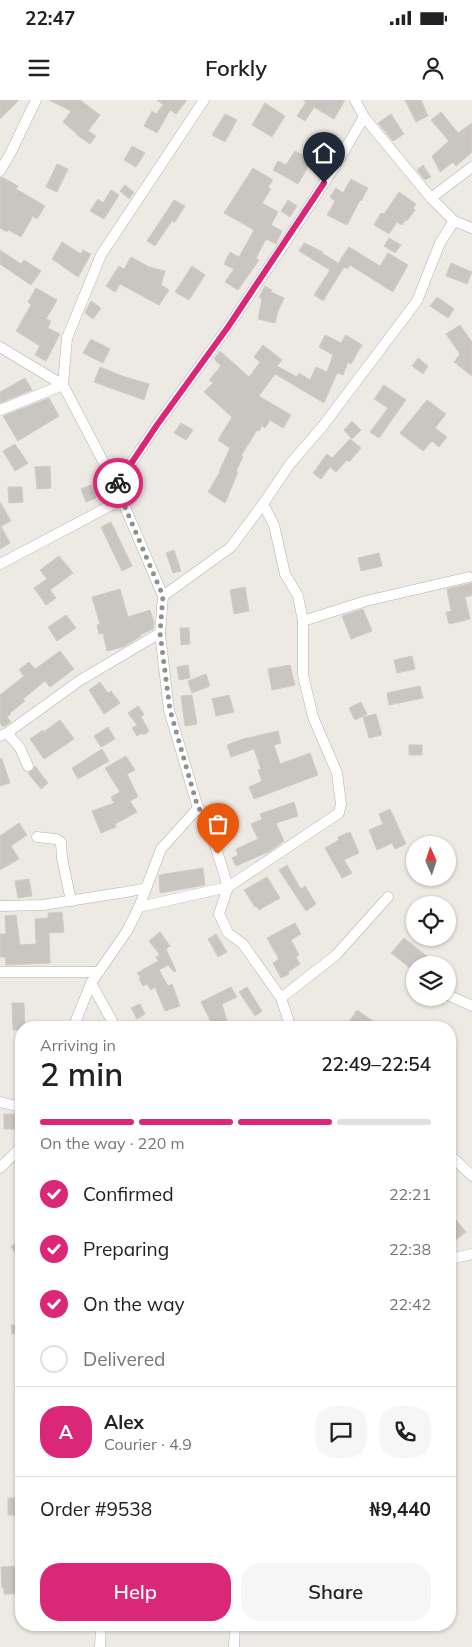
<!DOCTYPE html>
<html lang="en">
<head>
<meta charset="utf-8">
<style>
	:root { --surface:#fff; --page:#f6f6f6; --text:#202124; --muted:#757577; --line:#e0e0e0; --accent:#db2777 }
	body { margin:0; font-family:Mulish,sans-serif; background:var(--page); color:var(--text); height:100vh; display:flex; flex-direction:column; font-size:19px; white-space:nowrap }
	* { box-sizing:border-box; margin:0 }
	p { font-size:16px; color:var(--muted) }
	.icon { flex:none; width:28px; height:28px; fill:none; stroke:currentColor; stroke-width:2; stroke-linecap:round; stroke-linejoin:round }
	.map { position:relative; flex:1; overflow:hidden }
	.details { position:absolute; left:15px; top:921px; width:441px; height:610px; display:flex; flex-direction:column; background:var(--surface); border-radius:20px; box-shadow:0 1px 4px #0004 }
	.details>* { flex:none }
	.needle { width:32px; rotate:357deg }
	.controls { position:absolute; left:406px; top:736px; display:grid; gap:10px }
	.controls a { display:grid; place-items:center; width:50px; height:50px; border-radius:50%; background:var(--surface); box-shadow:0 1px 4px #0004; font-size:25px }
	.pin { position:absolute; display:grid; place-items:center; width:42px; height:42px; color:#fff; margin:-51px -21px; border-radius:50% 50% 50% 0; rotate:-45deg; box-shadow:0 0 5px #0007 }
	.pin .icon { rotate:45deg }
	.courier { position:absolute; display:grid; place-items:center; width:50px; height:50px; margin:-25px; border:4px solid #db2777; border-radius:50%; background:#fff; color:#222; box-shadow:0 1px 6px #0007 }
	.headline em { font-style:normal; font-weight:600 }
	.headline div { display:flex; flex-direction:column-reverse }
	.headline { display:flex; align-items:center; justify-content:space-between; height:85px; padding:0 25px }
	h1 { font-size:32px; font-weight:600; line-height:38px }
	.bar { display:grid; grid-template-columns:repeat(4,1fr); gap:8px 5px; align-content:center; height:60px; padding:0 25px }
	.bar i { height:6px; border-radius:4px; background:var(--line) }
	.bar .on { background:var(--accent) }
	.bar p { grid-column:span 4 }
	.line { display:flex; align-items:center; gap:12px; padding:0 25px; border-top:1px solid var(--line) }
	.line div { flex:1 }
	.round { display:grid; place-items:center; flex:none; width:52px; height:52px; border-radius:20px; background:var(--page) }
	ol { padding:0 25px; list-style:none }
	li { display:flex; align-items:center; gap:15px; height:55px }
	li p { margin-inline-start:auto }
	li .icon { padding:5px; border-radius:50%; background:var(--accent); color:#fff; stroke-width:4 }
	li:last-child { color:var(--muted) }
	li i { width:28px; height:28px; border:2px solid var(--line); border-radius:50% }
	.cta { display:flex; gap:10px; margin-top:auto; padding:10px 25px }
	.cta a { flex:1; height:58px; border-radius:20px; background:var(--accent); color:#fff; font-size:20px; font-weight:600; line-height:58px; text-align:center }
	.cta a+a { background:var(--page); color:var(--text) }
	.status { display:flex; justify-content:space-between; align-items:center; height:35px; padding:0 25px; background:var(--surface); direction:ltr }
	.status svg { height:14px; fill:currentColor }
	header { display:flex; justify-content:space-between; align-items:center; height:65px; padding:0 25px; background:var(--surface); font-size:22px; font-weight:600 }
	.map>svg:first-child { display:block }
</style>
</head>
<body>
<div class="status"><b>22:47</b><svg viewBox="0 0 49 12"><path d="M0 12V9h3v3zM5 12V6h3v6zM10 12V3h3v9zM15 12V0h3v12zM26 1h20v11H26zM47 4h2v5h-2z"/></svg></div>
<header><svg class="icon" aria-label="menu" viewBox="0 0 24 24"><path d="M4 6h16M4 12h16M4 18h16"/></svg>Forkly<svg class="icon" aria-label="person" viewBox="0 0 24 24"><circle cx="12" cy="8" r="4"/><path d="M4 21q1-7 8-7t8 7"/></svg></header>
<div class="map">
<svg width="472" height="1547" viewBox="0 0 472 1547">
	<rect width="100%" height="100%" fill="#edeae4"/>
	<!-- building -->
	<g fill="#c9c5c0" stroke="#d2cbc3">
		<polygon points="0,0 19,0 0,19"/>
		<polygon points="49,0 80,0 100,15 88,31 96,36 90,44 77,35 77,34 63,22 71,11"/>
		<polygon points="157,0 187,0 176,14 170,10 157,33 144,26 152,11 156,14 163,5"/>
		<polygon points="303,0 345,0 334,19 314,7 305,21 297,16 306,2"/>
		<polygon points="405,0 421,0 428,16 416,22"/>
		<polygon points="265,3 285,16 272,37 252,25"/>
		<polygon points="441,12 458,33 472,23 472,52 456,66 453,62 440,72 432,56 449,41 431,20"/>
		<polygon points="225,14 237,20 225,42 212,35"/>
		<polygon points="391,14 404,34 393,41 378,23"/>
		<polygon points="132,46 145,53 136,67 124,60"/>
		<polygon points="295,51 312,60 298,84 273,70 278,61 286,65"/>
		<polygon points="57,64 68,69 57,92 46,87"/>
		<polygon points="423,65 431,77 425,80 417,70"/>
		<polygon points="253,68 273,80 268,87 271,89 262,103 278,112 271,125 282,131 276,144 266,139 256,158 259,160 238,190 225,182 234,169 224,164 230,152 239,157 254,130 224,113"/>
		<polygon points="2,77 18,86 16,89 45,106 37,119 33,116 21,137 8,130 7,132 0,128 0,78"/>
		<polygon points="351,79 368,88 361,101 360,100 347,125 327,115 335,101 330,97 336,88 343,93"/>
		<polygon points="125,85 134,92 129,99 120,91"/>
		<polygon points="111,90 119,95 104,119 90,111 98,99 103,103"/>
		<polygon points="399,92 416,104 413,108 415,110 407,121 406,119 402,125 397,122 389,134 374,125 381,113 384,114"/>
		<polygon points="174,100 185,106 175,122 172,121 155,146 147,141"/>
		<polygon points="288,100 297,106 290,117 281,111"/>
		<polygon points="389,138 401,145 395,153 384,146"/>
		<polygon points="62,142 81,154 83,150 91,154 78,177 52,159"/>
		<polygon points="304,143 323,152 322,153 338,163 349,147 380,166 388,153 408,165 393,192 350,165 347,169 344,167 323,201 314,195 330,170 299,151"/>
		<polygon points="0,150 21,164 24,160 41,171 31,185 0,164"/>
		<polygon points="131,157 149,167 165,171 161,185 169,190 159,205 120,184 115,192 106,186 119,166 124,169"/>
		<polygon points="451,163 472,172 467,184 446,176"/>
		<polygon points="192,166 205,175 189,200 175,192"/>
		<polygon points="265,186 272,190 271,192 284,198 278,211 275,223 258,219 262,199 259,197"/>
		<polygon points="36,188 57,200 46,219 51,221 48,228 60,234 46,261 35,255 40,246 16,231 31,205 28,202"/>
		<polygon points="437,197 454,209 448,218 430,206"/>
		<polygon points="91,201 101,208 93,219 85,213"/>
		<polygon points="460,225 472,242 472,276 454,262 460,254 446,234"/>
		<polygon points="325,235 341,243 346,235 362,245 351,264 348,262 343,275 337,273 324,303 275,274 259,296 291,315 283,328 270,320 265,328 262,326 259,331 257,330 241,356 243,357 236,371 238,372 225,403 208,392 220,372 219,372 230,348 218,340 232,317 204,292 213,283 209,280 221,266 214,259 216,256 220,251 249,277 260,262 254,257 263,245 282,260 277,266 297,277 299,273 310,280 316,267 327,272 333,255 319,247"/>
		<polygon points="91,239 110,249 103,263 83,253"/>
		<polygon points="418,258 428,266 423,274 412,266"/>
		<polygon points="100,267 122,276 149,284 144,300 94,282"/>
		<polygon points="25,278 32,290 0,303 0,292"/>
		<polygon points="384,285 406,300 379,338 370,332 388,308 374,299"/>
		<polygon points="49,298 59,316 18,341 3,316"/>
		<polygon points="427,300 446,314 435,328 447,337 439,347 432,341 423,351 400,333"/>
		<polygon points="352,321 361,330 352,339 344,330"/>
		<polygon points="181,323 193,330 186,340 174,333"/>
		<polygon points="350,339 361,348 349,362 347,360 336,372 330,367 321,379 313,373 327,354 332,358"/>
		<polygon points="15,344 28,363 15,371 3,351"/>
		<polygon points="50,366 51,388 37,389 35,367"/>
		<polygon points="91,385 96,398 86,402 81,389"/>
		<polygon points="8,387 22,387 23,402 9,403"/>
		<polygon points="0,402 11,421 1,426 10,443 0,449"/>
		<polygon points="111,422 132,466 122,471 101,427"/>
		<polygon points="174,450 181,471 173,473 166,453"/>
		<polygon points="379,453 382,466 361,471 358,458"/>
		<polygon points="59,456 73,473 50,490 56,498 46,505 34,488 47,479 40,470"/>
		<polygon points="472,483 472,495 465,497 470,519 449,524 446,512 451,511 447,489"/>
		<polygon points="245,487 249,511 234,514 230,490"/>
		<polygon points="120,489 128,517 150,510 154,522 153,529 140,535 141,536 123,547 107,551 103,533 99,534 97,525 100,524 92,497"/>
		<polygon points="363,509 372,531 351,539 342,516"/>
		<polygon points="66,515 76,528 57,541 48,527"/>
		<polygon points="180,528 189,528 190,544 181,545"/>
		<polygon points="60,551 74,569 50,587 45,581 23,599 25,601 10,613 11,614 7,617 11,622 3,627 0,623 0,595 24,576 19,570 29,562 35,569"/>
		<polygon points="412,556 415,569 397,573 394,560"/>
		<polygon points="188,565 190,578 179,580 177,567"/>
		<polygon points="290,565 295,585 272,590 268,569"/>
		<polygon points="206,574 210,586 192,593 188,581"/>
		<polygon points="100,582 108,593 111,591 120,603 104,614 89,590"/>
		<polygon points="420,586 423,598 389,605 387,593"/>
		<polygon points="192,595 197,624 185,626 181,596"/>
		<polygon points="229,595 234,612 216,616 212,599"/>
		<polygon points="361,602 367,614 355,620 349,608"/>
		<polygon points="138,606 144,614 141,617 149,631 144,635 142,633 137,636 132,628 137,625 128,613"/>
		<polygon points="376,614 382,635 369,638 363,617"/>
		<polygon points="60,620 74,639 44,659 30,639 43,630 44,632"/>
		<polygon points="108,627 115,639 101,647 94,636"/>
		<polygon points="278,631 281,643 274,645 280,664 310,653 318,675 254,699 249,687 262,681 258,670 261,669 254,649 231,657 227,645 243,639"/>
		<rect x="409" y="645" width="13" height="10"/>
		<polygon points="102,649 109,661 78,679 72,668"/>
		<polygon points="126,656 135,670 127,674 138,697 130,701 137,712 115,724 116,727 101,733 92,711 114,703 111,697 120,692 105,668"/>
		<polygon points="0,659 2,659 10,683 0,686"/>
		<polygon points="35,666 48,683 41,689 28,673 33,670"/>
		<polygon points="294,702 298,716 276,723 284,741 270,751 236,766 232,758 238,755 236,749 258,739 251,724 262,719 260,714"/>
		<polygon points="390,709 406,744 395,749 392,743 377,750 369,730 383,724 379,714"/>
		<polygon points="19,723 27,735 11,746 19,759 0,770 0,736"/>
		<polygon points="350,732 359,753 344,760 352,773 342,778 325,748 339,740 338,737"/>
		<polygon points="287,765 301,789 305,786 316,804 306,811 279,770"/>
		<polygon points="203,768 205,785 160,793 159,775"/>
		<polygon points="267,777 280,798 259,810 256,806 255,807 244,790"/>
		<polygon points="29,779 32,796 18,798 15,781"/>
		<polygon points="62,812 64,832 49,833 50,863 6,865 5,857 0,857 0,834 6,834 5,816 16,815 20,845 36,844 35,819 48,818 48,813"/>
		<polygon points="295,823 301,834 291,840 299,855 296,857 300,864 288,872 289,874 281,878 273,863 279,859 267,838"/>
		<polygon points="160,832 170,846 166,849 176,871 174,872 168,865 159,870 168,886 172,884 180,906 165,911 155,887 151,890 147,884 143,886 139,879 141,878 137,873 158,861 156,857 160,855 149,841"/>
		<polygon points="216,834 227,852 218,857 208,839"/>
		<polygon points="404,838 438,865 415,865 415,872 391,853"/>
		<polygon points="231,887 237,897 222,904 228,925 214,928 201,902"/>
		<polygon points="247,887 262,911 255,916 239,892"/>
		<polygon points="12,903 24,903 25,928 21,928 21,930 13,930"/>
		<polygon points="140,904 145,914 137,919 131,908"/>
		<polygon points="357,910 383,928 345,928"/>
		<rect x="4" y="1014" width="11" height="15"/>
		<polygon points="456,1120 466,1132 450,1144 450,1125"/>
		<polygon points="21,1140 21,1164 11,1146"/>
		<polygon points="11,1225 21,1225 21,1233 12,1234"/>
		<rect x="8" y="1398" width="10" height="17"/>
		<polygon points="21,1466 21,1494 4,1494 4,1488 2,1488 1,1467"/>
	</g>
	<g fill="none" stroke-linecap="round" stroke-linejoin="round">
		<!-- minor casing -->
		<g stroke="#afb2b5" stroke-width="11">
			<g id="minor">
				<polyline points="204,0 101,155 67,238 63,285 116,386 163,496 160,533 169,610 198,708 206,715 228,787 219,814 228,833 243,844 281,898 291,928"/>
				<polyline points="355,0 364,17 431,98"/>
				<polyline points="0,71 10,54 36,0"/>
				<polyline points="454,121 431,98 472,67"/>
				<polyline points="0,247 63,285"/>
				<polyline points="0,310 63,285"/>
				<polyline points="116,386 157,325 228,227 285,143 334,68 364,17"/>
				<polyline points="0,464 123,399"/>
				<polyline points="163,496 231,447 263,404 290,364 322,327 417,201 440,143 454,121 472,128"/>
				<polyline points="303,521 366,501 469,477"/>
				<polyline points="7,633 79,581 160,533"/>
				<polyline points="0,636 7,633 20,648 28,666"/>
				<polyline points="37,737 56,739 61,742 62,758 71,801"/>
				<polyline points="0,806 43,805 132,791 145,788"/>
				<polyline points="139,807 228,787 339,713 341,704 337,673 313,617 303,575 303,521 298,496 285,474 274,425 263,404"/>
				<polyline points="0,872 99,872"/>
				<polyline points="91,883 116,928"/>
				<polyline points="448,895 472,906"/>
				<polyline points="281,898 336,855 388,797"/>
				<polyline points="73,928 91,883 127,831 139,807 161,749 198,708"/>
				<polyline points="0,1002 21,1007"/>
				<polyline points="450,1055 472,1076"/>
				<polyline points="0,1068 21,1047"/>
				<polyline points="450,1159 472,1154"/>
				<polyline points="100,1547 101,1525"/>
				<polyline points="234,1547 235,1525"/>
			</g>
		</g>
		<!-- minor -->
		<use href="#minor" stroke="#fff" stroke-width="10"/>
	</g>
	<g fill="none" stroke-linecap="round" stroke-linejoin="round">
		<!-- done -->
		<polyline stroke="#8f9090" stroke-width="5" stroke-dasharray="0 9" points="118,383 116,386 163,496 160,533 170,610 198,708 206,715 218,754"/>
		<!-- route -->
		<polyline stroke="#db2777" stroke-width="6" points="118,383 157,325 228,227 324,83"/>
	</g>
</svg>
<div class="controls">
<a><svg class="needle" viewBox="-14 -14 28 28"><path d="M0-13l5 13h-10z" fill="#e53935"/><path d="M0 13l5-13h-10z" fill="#757577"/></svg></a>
<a><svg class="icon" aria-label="locate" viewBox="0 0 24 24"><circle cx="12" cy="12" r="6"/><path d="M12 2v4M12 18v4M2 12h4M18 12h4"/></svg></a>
<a><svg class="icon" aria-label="layers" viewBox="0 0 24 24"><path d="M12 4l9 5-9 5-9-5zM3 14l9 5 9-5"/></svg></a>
</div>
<div class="pin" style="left:218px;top:754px;background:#ea580c"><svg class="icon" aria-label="bag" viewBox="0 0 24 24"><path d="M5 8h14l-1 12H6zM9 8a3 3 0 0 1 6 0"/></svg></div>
<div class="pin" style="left:324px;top:83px;background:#1f2937"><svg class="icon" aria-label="home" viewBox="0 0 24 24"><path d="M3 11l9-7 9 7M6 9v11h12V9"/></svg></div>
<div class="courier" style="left:118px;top:383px"><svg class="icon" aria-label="bike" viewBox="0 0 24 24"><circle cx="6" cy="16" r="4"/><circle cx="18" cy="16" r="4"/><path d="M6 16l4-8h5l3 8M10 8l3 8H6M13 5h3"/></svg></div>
<section class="details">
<div class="headline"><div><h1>2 min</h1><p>Arriving in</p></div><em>22:49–22:54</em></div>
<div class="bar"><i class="on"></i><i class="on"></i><i class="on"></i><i></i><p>On the way · 220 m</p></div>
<ol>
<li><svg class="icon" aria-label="check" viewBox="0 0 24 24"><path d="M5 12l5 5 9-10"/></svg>Confirmed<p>22:21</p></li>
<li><svg class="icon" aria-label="check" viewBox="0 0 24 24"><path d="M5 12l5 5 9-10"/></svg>Preparing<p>22:38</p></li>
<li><svg class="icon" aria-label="check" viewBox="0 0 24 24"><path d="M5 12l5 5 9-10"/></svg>On the way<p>22:42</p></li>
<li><i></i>Delivered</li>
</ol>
<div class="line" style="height:90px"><b class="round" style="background:var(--accent);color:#fff">A</b><div><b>Alex</b><p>Courier · 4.9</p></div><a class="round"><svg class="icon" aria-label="chat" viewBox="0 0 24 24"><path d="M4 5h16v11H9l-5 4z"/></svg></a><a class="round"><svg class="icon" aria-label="phone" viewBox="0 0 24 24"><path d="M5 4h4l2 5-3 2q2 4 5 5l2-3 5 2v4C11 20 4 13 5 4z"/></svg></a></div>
<div class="line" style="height:65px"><div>Order #9538</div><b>₦9,440</b></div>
<div class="cta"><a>Help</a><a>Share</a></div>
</section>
</div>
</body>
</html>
